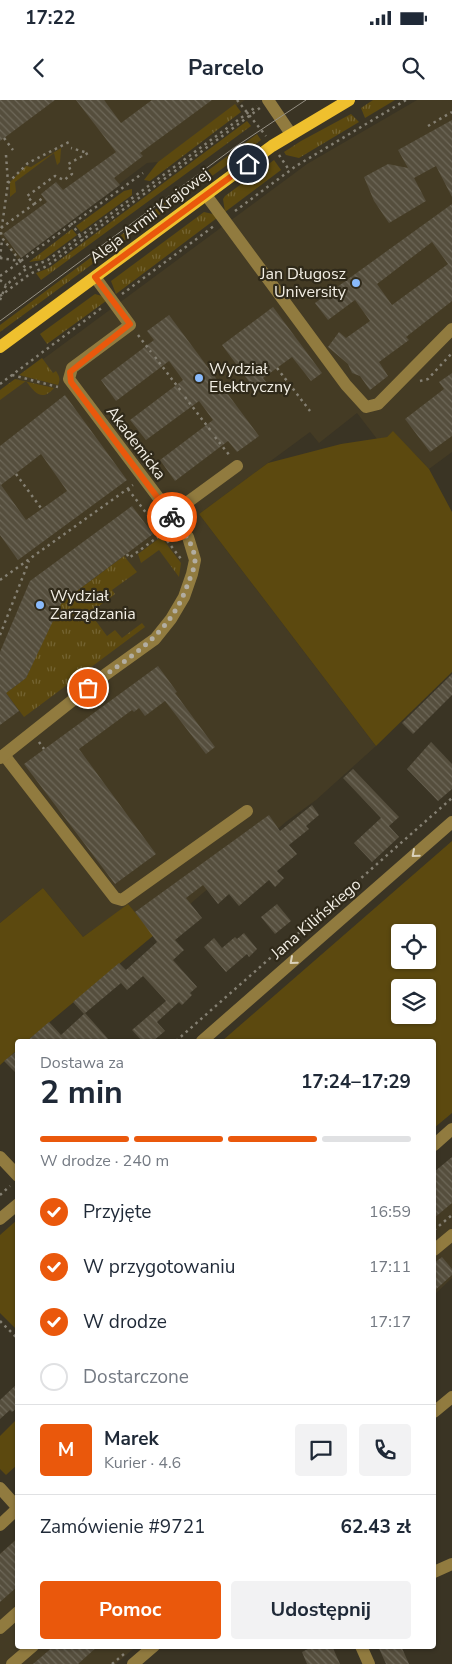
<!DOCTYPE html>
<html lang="pl">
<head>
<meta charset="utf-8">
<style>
	:root { --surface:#fff; --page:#f2f2f3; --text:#1f2937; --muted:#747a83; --line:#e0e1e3; --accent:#ea580c }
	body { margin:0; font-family:"Nunito Sans",sans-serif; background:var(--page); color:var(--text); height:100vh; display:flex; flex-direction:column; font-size:19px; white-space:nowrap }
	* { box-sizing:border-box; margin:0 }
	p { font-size:16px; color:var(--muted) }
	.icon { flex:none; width:28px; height:28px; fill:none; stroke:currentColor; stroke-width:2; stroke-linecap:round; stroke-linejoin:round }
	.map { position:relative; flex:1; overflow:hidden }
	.details { position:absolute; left:15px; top:939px; width:421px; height:610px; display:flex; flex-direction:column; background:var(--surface); border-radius:5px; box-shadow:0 1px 4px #0004 }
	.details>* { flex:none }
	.fabs { position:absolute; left:391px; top:824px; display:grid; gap:10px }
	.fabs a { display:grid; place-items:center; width:45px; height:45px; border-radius:5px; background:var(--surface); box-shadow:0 1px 4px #0004; font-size:25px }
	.pin { position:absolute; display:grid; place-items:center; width:42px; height:42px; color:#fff; margin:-21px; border:2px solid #fff; border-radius:50%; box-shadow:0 1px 5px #0007 }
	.courier { position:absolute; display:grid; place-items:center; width:50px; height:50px; margin:-25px; border:4px solid #ea580c; border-radius:50%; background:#fff; color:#222; box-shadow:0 1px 6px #0007 }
	.overview em { font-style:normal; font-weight:700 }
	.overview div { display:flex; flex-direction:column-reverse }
	.overview { display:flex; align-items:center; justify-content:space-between; height:85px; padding:0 25px }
	h1 { font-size:32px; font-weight:700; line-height:38px }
	.bar { display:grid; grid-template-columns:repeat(4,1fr); gap:8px 5px; align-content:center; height:60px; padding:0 25px }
	.bar i { height:6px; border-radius:4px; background:var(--line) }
	.bar .selected { background:var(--accent) }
	.bar p { grid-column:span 4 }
	.line { display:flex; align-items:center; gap:12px; padding:0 25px; border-top:1px solid var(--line) }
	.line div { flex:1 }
	.round { display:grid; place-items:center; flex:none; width:52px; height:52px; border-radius:5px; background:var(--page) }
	ol { padding:0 25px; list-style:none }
	li { display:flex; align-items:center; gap:15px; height:55px }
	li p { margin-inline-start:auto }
	li .icon { padding:5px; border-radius:50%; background:var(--accent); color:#fff; stroke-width:4 }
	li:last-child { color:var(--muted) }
	li i { width:28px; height:28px; border:2px solid var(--line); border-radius:50% }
	.button { display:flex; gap:10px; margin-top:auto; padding:10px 25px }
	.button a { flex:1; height:58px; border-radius:5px; background:var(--accent); color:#fff; font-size:20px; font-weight:700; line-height:58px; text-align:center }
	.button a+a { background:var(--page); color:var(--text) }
	.status { display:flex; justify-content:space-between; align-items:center; height:35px; padding:0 25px; background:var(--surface); direction:ltr }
	.status svg { height:14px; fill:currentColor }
	header { display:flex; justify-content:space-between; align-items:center; height:65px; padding:0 25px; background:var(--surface); font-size:22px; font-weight:700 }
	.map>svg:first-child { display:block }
</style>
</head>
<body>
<div class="status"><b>17:22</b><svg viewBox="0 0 49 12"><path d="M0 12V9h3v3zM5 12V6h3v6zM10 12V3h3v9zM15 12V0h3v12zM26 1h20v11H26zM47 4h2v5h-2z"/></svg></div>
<header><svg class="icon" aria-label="back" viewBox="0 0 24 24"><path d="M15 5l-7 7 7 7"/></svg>Parcelo<svg class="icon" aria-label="search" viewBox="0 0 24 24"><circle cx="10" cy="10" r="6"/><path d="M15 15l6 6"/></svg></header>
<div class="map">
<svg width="452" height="1564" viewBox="0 0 452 1564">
	<defs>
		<pattern id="grass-tufts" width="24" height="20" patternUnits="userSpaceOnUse" patternTransform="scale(1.25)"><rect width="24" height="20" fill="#5c490f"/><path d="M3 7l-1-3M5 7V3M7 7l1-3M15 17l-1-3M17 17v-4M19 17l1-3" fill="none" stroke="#746432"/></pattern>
		<pattern id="building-back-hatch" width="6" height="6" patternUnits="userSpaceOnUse" patternTransform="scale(1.25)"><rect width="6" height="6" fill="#554e3d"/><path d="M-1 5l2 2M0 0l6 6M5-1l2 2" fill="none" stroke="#6e6859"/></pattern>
	</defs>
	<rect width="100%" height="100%" fill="#3a3424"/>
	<!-- built -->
	<g fill="#443b24">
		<polygon points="0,0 245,0 158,62 147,63 18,160 0,136"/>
		<polygon points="417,0 452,0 452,352 429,369 393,332 387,337 377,339 357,313 319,343 310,332 199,414 376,646 316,700 287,721 154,835 128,805 83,837 43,788 0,823 0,291 307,64"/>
		<polygon points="452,1058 452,1178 434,1195 434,1073"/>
		<polygon points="17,1438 18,1546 131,1546 133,1549 116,1564 0,1564 0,1454"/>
	</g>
	<!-- grass -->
	<g fill="url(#grass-tufts)">
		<polygon points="373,0 395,0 365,18 361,8"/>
		<polygon points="235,4 241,12 150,81 144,80 158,62"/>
		<polygon points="351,14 359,22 299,58 286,55 284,52 301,41"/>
		<polygon points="247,21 251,26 41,180 36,173 49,168"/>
		<polygon points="257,34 261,40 0,232 0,225"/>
		<polygon points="61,48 60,62 57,65 54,53 15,82 16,92 10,97 10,82 26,66 31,67"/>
		<polygon points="274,60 281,70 225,112 223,99 225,96"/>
		<polygon points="132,89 132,95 81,132 76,126 124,91"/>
		<polygon points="204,112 213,114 217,118 116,194 111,181"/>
		<polygon points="72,129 77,135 43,160 29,162"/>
		<polygon points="95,194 102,196 106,201 47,244 40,234"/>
		<path d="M 42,258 L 53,273 L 56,271 C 59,276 61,279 58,285 L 19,275 Z"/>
		<path d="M 15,279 L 54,288 C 42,302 35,293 26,281 L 0,300 L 0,290 Z"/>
		<polygon points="161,437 181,463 179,477 159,450 141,463 138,454"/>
		<polygon points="124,456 137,472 112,490 115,494 90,513 107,536 115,530 122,538 142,523 145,527 24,617 6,593 26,578 57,508 62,502"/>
	</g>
	<!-- garden -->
	<g fill="#5c490f" fill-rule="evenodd">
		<polygon points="393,331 429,369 452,412 452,572 376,646 199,414 268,363 341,344 387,337"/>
		<path d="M 452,741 L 452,1013 L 434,1028 L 434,941 L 222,941 ZM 428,832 L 428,860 L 400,860 L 400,832 ZM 400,888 L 428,888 L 428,915 L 400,915 Z"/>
		<polygon points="43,788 83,837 128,804 154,835 27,941 18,941 17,950 0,965 0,823"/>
		<polygon points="17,1120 17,1230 0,1213 0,1135"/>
		<polygon points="17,1319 17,1365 6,1375 0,1369 0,1336"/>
	</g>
	<!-- building -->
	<g fill="url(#building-back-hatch)" fill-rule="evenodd">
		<polygon points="0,0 55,0 0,41"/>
		<polygon points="76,0 104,0 121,23 152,0 212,0 140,53 143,56 114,78 120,85 21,158 3,134 47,102 41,94 56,82 63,90 116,52"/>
		<polygon points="452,20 452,97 436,66 414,78 426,101 389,123 374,101 364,77 388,64 408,68 398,50"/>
		<path d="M 452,104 L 452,201 L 406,237 L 409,240 L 379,262 L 388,276 L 370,290 L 360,276 L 352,273 L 348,264 L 328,247 L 339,232 L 346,238 L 370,221 L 355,200 L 328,220 L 315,203 ZM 432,142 L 448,164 L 392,205 L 377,184 Z"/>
		<polygon points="273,207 322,273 311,281 292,257 263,278 267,283 256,291 222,245"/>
		<polygon points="169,215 259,336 237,352 228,341 175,381 160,360 213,320 199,301 146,340 130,320 183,280 169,261 116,301 101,280 154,240 147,231"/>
		<polygon points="452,273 452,336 430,352 405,319 444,289 439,282"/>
		<path d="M 65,295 L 127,380 L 18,460 L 0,435 L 0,346 ZM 41,354 L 67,391 L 26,420 L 1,385 Z"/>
		<polygon points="132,406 153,434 62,502 26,578 6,593 19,611 0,625 0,552 30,481"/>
		<polygon points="158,566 177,592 175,593 215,647 206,654 165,601 145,616 139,608 134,612 132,610 79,649 156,754 115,784 24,664"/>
		<polygon points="452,574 452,595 413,634 402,623"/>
		<polygon points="431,642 452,664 452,689 438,701 407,669"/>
		<polygon points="353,669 399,717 389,726 399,737 372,762 354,743 381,718 343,678"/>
		<polygon points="312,705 319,715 306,726 309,729 289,745 297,754 277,771 284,778 275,787 269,780 239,806 229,794 218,804 203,785 186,798 202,818 175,840 184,850 173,860 197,887 190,893 192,895 182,905 179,902 157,922 165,931 153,941 142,941 132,930 166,901 143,876 127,890 121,883 84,914 73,902 119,863 126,870 157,842 135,812 269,715 280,731"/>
		<polygon points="277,804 291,821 275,834 261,817"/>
		<polygon points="244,833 257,849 249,857 247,854 226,872 204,847 214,838 222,848 235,837 237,839"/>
		<polygon points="85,913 110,941 27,941 49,922 61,935"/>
		<polygon points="18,950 18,975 4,961"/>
		<polygon points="452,1057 452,1103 434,1118 434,1072"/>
		<polygon points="442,1157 452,1169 452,1175 434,1191 434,1163"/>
		<polygon points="18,1283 18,1307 12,1312 10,1310 0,1319 0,1300"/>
		<polygon points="18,1438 18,1486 0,1502 0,1454"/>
		<polygon points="54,1546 98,1546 78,1564 33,1564"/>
		<polygon points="314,1546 332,1546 340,1564 307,1564 302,1552"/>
		<polygon points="378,1546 401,1546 409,1564 386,1564"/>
	</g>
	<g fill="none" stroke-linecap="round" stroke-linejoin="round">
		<!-- path -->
		<g stroke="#858073" stroke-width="2.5" stroke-dasharray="2.5 4" stroke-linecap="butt">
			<polyline points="237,0 266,36"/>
			<polyline points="428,26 452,12"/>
			<polyline points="4,38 13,50"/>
			<polyline points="6,55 8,83"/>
			<polyline points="279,55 289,70"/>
			<polyline points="34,104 43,98"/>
			<polyline points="235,111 296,66 406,0"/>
			<polyline points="71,123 83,140"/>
			<polyline points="1,128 34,104 27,96 55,76 64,80 72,74 68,64 88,53 71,48"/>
			<polyline points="0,158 20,161 27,170"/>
			<polyline points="0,158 2,140"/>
			<polyline points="20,161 3,139 1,133 8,83 28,63 69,42"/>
			<polyline points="0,176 143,73"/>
			<polyline points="0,180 6,185"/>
			<polyline points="122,194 214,126"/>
			<polyline points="0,196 30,174 47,166 260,8"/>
			<polyline points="0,200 6,185 26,169 48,160 257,6"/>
			<polyline points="138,235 151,252"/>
			<polyline points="155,257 181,291"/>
			<polyline points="277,268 310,311"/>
			<polyline points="12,275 58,287"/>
			<polyline points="420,281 428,279 452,253"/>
			<polyline points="0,284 103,207"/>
			<polyline points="185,297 211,331"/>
			<polyline points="215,337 230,356"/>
			<polyline points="16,374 41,408"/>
			<polyline points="128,389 181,459"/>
			<polyline points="127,454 129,458 162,434"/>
			<polyline points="0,480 133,385"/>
			<polyline points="0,535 29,461"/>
			<polyline points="39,642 44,649"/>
			<polyline points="176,941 452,698"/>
			<polyline points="0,1095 10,1086"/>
			<polyline points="434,1130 452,1115"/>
			<polyline points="0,1221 18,1239"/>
			<polyline points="112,1564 124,1554"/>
		</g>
		<!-- minor -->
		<g stroke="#917b3f" stroke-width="12">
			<polyline points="268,0 291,34"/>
			<polyline points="206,95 346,285 366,307 378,304 452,229"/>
			<polyline points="170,415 237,366"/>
			<polyline points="4,655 115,798 122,800 247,711"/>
			<polyline points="0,658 102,577 155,539 171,519 184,497 192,474 195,460 188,437 69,279 72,268 130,225 95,177"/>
			<polyline points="202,941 452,722"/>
			<polyline points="434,1045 452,1029"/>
			<polyline points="0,1057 18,1076"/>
			<polyline points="0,1119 18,1104"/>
			<polyline points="434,1150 452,1135"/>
			<polyline points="434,1312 452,1297"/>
			<polyline points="0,1388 18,1408"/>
			<polyline points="0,1425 18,1408"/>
			<polyline points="434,1472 452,1464"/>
			<polyline points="0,1528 18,1512"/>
			<polyline points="361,1546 369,1564"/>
			<polyline points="12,1564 33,1546"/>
			<polyline points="133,1564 154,1546"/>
		</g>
		<!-- major -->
		<polyline stroke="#efc02e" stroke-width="12" points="0,247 272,46 349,0"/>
		<!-- tram -->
		<polyline stroke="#969185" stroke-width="1" points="0,221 235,47 306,0"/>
	</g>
	<!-- one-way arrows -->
	<defs><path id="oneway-chevron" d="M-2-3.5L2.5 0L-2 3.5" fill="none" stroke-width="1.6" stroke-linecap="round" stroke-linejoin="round" transform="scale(1.25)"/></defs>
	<g stroke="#dad1bb">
		<use href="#oneway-chevron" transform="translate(415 754) rotate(139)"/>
		<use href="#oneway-chevron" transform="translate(293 861) rotate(139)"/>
	</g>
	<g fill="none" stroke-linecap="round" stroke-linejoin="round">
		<!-- done -->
		<path stroke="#b2ada1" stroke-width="5" stroke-dasharray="0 9" d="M 88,588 C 128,557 169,537 187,486 C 190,478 195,468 195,460 C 194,443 181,429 172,417"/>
		<!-- route -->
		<polyline stroke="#ea580c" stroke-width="6" points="172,417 71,282 70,272 130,224 95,177 248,64"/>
	</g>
	<!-- markers -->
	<g fill="#89bafc" stroke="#302a1a" stroke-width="2">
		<circle cx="356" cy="183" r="5"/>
		<circle cx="199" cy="278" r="5"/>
		<circle cx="40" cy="505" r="5"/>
	</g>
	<g text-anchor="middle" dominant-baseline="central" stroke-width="4.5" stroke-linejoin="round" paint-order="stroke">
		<!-- street labels -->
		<g font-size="16" fill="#f2eee4" stroke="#302a1a">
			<text transform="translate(150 116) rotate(-37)">Aleja Armii Krajowej</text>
			<text transform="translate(136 343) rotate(53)">Akademicka</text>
			<text transform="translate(316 819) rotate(-41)">Jana Kilińskiego</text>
		</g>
		<!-- poi labels -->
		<g font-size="16" fill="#f2eee4" stroke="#302a1a" text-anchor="start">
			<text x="346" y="174" text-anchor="end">Jan Długosz<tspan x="346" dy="18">University</tspan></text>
			<text x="209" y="269">Wydział<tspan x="209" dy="18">Elektryczny</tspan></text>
			<text x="50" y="496">Wydział<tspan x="50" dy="18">Zarządzania</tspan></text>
		</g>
	</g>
</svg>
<div class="fabs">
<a><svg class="icon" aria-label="locate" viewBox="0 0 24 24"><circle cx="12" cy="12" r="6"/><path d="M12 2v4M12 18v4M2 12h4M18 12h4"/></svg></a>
<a><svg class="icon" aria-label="layers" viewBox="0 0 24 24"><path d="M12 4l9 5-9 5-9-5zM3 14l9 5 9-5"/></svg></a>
</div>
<div class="pin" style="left:88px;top:588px;background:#ea580c"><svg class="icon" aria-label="bag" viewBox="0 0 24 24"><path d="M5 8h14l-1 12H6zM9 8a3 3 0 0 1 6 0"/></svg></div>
<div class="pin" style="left:248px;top:64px;background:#1f2937"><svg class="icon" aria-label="home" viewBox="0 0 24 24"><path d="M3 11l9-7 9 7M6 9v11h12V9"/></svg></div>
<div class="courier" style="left:172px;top:417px"><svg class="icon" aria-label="bike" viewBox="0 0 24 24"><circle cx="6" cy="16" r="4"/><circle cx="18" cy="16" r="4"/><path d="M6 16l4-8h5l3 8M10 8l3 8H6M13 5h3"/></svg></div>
<section class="details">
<div class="overview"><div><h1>2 min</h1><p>Dostawa za</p></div><em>17:24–17:29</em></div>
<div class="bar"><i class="selected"></i><i class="selected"></i><i class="selected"></i><i></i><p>W drodze · 240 m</p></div>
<ol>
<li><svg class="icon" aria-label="check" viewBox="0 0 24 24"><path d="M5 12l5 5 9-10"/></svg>Przyjęte<p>16:59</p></li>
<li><svg class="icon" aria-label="check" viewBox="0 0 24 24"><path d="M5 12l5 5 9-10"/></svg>W przygotowaniu<p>17:11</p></li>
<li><svg class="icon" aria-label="check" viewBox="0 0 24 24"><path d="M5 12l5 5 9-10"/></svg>W drodze<p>17:17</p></li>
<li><i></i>Dostarczone</li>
</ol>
<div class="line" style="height:90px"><b class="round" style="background:var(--accent);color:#fff">M</b><div><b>Marek</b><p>Kurier · 4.6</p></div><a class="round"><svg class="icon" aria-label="chat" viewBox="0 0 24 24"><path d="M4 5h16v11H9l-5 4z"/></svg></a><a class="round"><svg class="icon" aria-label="phone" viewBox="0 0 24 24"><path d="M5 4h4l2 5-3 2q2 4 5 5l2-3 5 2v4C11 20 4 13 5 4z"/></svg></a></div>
<div class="line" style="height:65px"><div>Zamówienie #9721</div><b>62.43 zł</b></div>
<div class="button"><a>Pomoc</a><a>Udostępnij</a></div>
</section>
</div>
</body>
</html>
